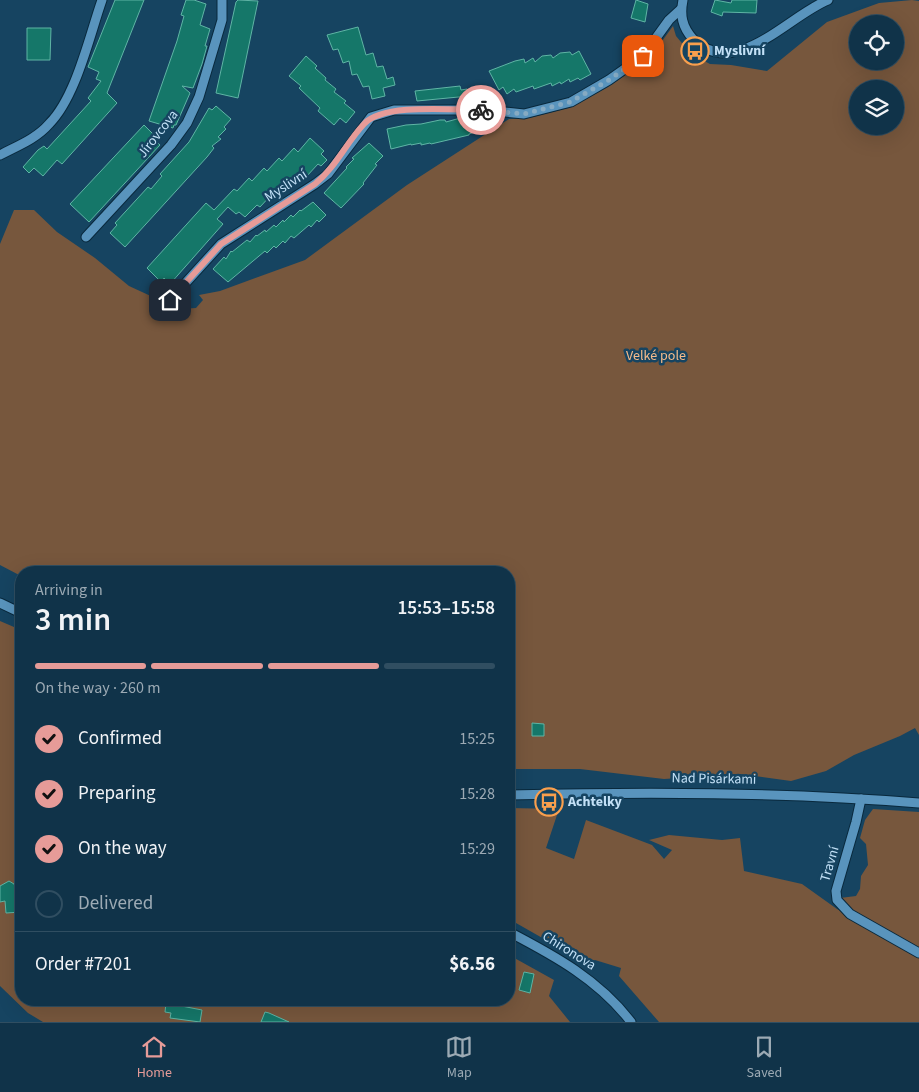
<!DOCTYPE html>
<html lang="en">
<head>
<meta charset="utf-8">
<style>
	:root { --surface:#103349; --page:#193b50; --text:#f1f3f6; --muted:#9caab4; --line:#304e61; --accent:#e69b98 }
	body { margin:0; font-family:"Source Sans 3",sans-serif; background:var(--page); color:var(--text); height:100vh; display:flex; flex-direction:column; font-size:19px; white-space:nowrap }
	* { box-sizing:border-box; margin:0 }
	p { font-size:16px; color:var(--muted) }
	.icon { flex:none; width:28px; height:28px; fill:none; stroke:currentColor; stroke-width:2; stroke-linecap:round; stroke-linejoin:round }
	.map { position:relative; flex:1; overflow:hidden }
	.panel { position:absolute; left:15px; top:566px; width:500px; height:440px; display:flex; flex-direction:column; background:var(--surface); border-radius:20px; box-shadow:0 5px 20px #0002,0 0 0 1px var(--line) }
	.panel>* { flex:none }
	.buttons { position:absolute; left:849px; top:15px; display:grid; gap:10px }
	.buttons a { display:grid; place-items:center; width:55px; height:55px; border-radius:50%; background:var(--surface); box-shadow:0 5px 20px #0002,0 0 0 1px var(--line); font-size:25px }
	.pin { position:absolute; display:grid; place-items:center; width:42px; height:42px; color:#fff; margin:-21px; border-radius:10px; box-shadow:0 2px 8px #0006 }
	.courier { position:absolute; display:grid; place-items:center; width:50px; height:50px; margin:-25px; border:4px solid #e69b98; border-radius:50%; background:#fff; color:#222; box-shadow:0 1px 6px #0007 }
	.summary em { font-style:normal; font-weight:600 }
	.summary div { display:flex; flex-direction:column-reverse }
	.summary { display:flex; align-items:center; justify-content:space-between; height:85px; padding:0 20px }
	h1 { font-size:32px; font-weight:600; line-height:38px }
	.bar { display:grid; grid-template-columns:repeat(4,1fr); gap:8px 5px; align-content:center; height:60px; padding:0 20px }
	.bar i { height:6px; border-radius:4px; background:var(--line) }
	.bar .on { background:var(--accent) }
	.bar p { grid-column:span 4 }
	.line { display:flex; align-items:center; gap:12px; padding:0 20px; border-top:1px solid var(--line) }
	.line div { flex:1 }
	ol { padding:0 20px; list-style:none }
	li { display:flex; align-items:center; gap:15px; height:55px }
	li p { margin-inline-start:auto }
	li .icon { padding:5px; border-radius:50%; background:var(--accent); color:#111; stroke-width:4 }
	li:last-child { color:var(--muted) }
	li i { width:28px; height:28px; border:2px solid var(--line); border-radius:50% }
	.tabs { display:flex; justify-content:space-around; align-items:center; height:70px; border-top:1px solid var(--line); background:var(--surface); font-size:14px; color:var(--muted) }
	.tabs a { display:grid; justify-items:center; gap:2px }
	.tabs .on { color:var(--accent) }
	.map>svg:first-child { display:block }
</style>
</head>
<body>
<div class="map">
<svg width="919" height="1022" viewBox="0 0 919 1022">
	<rect width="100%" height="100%" fill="#164461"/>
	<!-- green -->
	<g fill="#77573d" fill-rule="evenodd">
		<path d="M 912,0 L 919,1 L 919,735 L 915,728 L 900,736 L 854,755 L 826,771 L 791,781 L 740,774 L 664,779 L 580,769 L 509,769 L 509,572 L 21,572 L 21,576 L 0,565 L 0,244 L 14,210 L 34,210 L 57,232 L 95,258 L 129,286 L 179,309 L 196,308 L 203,300 L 199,295 L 220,291 L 305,260 L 407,185 L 509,119 L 529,118 L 572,107 L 608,87 L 649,59 L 673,26 L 676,36 L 691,54 L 710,64 L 731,65 L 767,71 L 827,22 L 879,3 ZM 858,24 L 895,24 L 895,61 L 858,61 ZM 858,89 L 895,89 L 895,126 L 858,126 Z"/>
		<polygon points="0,621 21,630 21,1000 509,1000 509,955 554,980 549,996 570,1022 43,1022 28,1013 0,986"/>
		<polygon points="509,808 559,809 546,848 574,859 586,820 652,845 664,859 672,850 649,840 669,835 722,840 740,838 744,871 802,884 837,909 919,955 919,1022 659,1022 619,976 621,968 595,960 588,964 509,919"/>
		<polygon points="873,809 919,812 919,951 850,912 840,898 856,896 860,889 861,876 868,865 866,844 860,838 865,820"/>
	</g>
	<!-- building -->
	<g fill="#157769" stroke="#5fb5a5">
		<polygon points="115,0 144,0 107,93 117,103 62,164 57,160 43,176 34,168 29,173 23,167 38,150 44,146 47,149 91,101 88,98 101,81 96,79 99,72 88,67"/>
		<polygon points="186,0 194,0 206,4 200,25 210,29 205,46 207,46 202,64 193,88 182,86 190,93 176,125 174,125 173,128 149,121 177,41 184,16 181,15"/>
		<polygon points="238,0 258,1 238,98 216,93 236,2"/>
		<polygon points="636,0 648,4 645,22 631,18"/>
		<polygon points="715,0 731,3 732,0 757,0 756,13 723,12 722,16 711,12"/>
		<polygon points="358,27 366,55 373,53 377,67 383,66 387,79 393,77 395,85 383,88 385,96 372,99 369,86 363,87 357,74 352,75 349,61 343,63 338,49 333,50 327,35"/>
		<polygon points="27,28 51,28 50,60 27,60"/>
		<polygon points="579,51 591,74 580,80 578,78 570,82 569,79 561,84 560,82 552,86 551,83 534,89 533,86 516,92 514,89 507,94 503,87 499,90 489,71 515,61 524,59 525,63 533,58 535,62 542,56 551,55 553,58 560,53 570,52 572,55"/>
		<polygon points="306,56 317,66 315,68 326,78 325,80 336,89 334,92 346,101 344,103 355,112 346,123 340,118 334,125 318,111 320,108 299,88 301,86 289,76"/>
		<polygon points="460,86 461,90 467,89 469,96 417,101 415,91"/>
		<polygon points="216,106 231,119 224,127 226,129 218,137 221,139 212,146 214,148 207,157 125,247 110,233 117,225 115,223 148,187 151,189 162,176 160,174 189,142 209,108 212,110"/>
		<polygon points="464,117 465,120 474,117 480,130 469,134 469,135 431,144 430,143 421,145 421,143 411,145 411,144 391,149 387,129 406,125 421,124 440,120 445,120 446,122"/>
		<polygon points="144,125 158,139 156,141 160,145 89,222 70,204"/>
		<polygon points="310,138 324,151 321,154 327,160 321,166 318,164 306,177 302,174 290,187 287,184 275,197 272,194 260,207 257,205 245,217 239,212 236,214 228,207 217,219 223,224 170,284 164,278 161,282 147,268 206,203 214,210 234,189 237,191 249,178 252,181 264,168 267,171 279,158 282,161 294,148 298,152"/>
		<polygon points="369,143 383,156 375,164 377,165 363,183 364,184 341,208 324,193 347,168 346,167 354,159 352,158"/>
		<polygon points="313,202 326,215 319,222 317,220 311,227 309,225 294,238 291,236 285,243 283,241 276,248 274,246 267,253 265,251 228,282 213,269 224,257 226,259 231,251 232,252 247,240 250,242 256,235 257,236 265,230 266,232 274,225 276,227 283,220 284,222 291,215 293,217 300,210 301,211"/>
		<polygon points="532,723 544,724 544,736 532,736"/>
		<polygon points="9,881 14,884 21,898 21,912 6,913 5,901 0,902 0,886"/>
		<polygon points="524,972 534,974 530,993 519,990"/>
		<polygon points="166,1003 202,1010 200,1022 170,1018 171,1013 165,1012"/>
		<polygon points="265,1012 269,1013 289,1022 261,1022"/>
	</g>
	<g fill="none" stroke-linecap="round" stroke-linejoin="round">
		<!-- minor casing -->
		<g stroke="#09293d" stroke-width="11">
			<g id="minor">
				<path d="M 683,0 C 680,15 682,27 693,39 C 735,81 788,16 828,0"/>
				<path d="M 0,155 C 17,146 36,139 49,124 C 76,97 89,37 102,0"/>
				<polyline points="86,237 171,145 187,123 199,97 222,20 222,0"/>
				<polyline points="170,300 221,244 315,184 328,174 371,117 394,110 485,110 524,114 571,102 609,80 643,56 669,20 681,9"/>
				<polyline points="0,603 21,613"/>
				<path d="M 509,795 C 646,792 782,792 919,803"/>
				<polyline points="861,799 856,822 836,891 837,900 850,914 919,953"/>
				<path d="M 509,932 C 555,956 599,980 631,1022"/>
			</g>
		</g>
		<!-- minor -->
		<use href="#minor" stroke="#5994bd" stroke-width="9"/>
	</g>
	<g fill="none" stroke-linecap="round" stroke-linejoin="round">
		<!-- done -->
		<polyline stroke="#86aac2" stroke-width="5" stroke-dasharray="0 9" points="481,110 524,114 570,102 609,80 643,56"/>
		<!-- route -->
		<path stroke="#e69b98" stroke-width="6" d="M 170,300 L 221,244 L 315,184 C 336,167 346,143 364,124 C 383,103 452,110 481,110"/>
	</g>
	<!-- icons -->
	<defs>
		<g id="bus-ring" transform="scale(1.4375)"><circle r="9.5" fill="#164461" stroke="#f99f4d" stroke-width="1.5"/><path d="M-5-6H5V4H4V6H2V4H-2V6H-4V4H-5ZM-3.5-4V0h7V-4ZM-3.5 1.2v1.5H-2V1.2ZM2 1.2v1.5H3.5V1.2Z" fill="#f99f4d"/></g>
	</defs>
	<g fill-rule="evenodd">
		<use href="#bus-ring" x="695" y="51"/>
		<use href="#bus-ring" x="549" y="802"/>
	</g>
	<g text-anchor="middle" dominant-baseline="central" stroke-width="5" stroke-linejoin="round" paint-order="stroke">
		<!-- poi labels -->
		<g font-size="14" font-weight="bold" fill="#c3e1f7" stroke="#164461" text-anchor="start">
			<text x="714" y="51">Myslivní</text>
			<text x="568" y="802">Achtelky</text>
		</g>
		<!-- street labels -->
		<g font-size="14" fill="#c3e1f7" stroke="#164461">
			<text transform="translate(158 134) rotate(-52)">Jírovcova</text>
			<text transform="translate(286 186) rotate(-33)">Myslivní</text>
			<text transform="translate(714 779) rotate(1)">Nad Pisárkami</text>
			<text transform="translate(830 864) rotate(-74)">Travní</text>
			<text transform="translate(569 951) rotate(32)">Chironova</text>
		</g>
		<!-- park labels -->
		<g font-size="14" fill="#f5bb8b" stroke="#164461">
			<text x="656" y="356">Velké pole</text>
		</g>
	</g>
</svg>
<div class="buttons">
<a><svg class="icon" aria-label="locate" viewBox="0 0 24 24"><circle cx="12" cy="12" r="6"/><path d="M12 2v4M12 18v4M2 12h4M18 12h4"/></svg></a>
<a><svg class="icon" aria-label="layers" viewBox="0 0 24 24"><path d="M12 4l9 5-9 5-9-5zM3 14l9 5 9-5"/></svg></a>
</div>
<div class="pin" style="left:643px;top:56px;background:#ea580c"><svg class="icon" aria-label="bag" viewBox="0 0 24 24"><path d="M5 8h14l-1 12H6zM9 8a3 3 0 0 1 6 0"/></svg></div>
<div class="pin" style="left:170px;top:300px;background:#1f2937"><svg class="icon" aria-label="home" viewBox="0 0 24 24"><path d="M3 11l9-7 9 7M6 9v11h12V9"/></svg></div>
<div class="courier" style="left:481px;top:110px"><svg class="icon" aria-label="bike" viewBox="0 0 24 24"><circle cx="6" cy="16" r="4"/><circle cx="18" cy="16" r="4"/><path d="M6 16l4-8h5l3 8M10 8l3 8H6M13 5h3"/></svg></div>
<section class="panel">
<div class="summary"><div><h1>3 min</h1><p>Arriving in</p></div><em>15:53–15:58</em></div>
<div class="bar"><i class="on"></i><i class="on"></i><i class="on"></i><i></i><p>On the way · 260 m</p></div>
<ol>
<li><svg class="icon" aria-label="check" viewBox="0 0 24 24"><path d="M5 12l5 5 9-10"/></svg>Confirmed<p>15:25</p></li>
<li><svg class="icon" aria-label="check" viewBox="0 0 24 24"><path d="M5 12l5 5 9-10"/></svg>Preparing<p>15:28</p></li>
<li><svg class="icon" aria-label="check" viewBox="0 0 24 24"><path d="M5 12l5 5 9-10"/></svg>On the way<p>15:29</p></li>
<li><i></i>Delivered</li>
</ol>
<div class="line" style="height:65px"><div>Order #7201</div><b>$6.56</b></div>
</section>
</div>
<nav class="tabs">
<a class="on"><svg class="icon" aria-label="home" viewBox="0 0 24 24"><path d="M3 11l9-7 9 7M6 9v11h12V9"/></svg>Home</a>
<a><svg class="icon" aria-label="map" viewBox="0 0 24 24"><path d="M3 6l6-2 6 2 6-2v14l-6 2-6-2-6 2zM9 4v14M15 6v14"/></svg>Map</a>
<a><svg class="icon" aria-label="saved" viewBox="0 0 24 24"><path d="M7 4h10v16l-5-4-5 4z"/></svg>Saved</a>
</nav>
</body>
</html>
